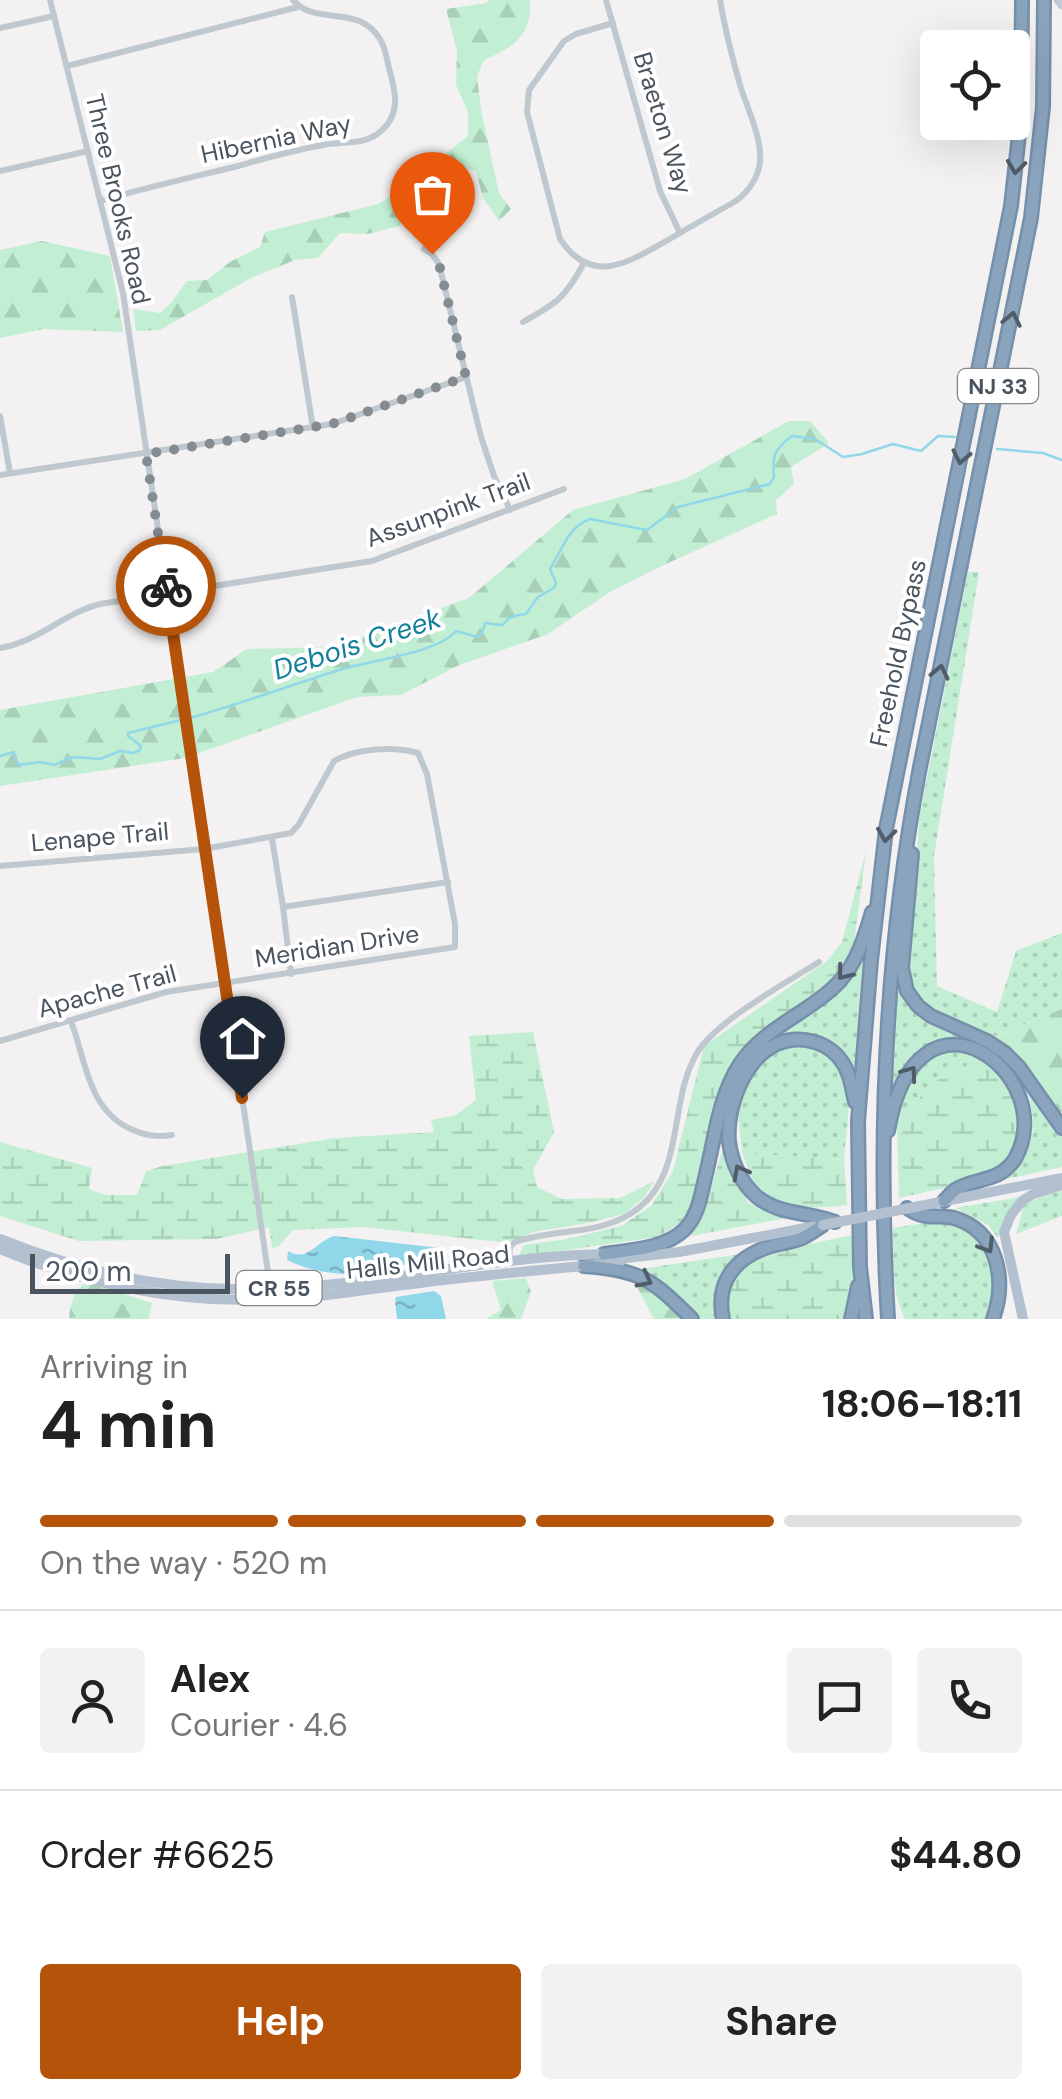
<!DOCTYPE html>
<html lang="en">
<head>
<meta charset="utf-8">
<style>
	:root { --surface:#fff; --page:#f2f2f2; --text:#222; --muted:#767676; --line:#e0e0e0; --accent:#b45309 }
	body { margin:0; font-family:"DM Sans",sans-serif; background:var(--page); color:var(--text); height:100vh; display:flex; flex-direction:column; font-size:38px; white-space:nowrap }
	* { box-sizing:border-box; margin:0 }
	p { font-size:32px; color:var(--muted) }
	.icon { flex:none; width:55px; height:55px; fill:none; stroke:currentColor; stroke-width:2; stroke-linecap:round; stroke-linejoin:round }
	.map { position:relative; height:1319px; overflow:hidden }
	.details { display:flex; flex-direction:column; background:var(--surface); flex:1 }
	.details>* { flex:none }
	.controls { position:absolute; left:920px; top:30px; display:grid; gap:20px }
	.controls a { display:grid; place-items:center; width:110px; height:110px; border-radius:10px; background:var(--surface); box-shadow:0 10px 40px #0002; font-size:50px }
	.scale { position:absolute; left:30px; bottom:25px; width:200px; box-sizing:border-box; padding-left:10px; border:5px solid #49545e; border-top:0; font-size:28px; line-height:35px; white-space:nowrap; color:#49545e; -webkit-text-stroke:8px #fff; paint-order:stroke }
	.pin { position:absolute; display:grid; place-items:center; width:85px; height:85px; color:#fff; margin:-102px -42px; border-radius:50% 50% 50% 0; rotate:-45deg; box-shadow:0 0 10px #0007 }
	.pin .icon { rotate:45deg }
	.courier { position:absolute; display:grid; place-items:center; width:100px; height:100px; margin:-50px; border:8px solid #b45309; border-radius:50%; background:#fff; color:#222; box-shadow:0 2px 12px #0007 }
	.headline em { font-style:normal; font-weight:700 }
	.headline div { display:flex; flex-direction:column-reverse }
	.headline { display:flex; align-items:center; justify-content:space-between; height:170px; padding:0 40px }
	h1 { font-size:65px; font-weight:700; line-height:75px }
	.bar { display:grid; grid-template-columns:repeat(4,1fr); gap:15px 10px; align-content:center; height:120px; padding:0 40px }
	.bar i { height:12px; border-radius:8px; background:var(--line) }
	.bar .selected { background:var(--accent) }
	.bar p { grid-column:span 4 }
	.line { display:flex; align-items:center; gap:25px; padding:0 40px; border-top:2px solid var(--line) }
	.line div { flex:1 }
	.round { display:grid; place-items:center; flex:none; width:105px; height:105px; border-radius:10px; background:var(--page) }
	.button { display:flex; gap:20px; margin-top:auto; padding:20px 40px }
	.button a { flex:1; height:115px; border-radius:10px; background:var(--accent); color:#fff; font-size:40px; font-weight:700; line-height:115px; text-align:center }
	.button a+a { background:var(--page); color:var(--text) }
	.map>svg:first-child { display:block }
</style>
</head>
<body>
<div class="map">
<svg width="1062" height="1319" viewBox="0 0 1062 1319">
	<defs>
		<pattern id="grass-dots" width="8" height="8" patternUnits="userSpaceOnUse" patternTransform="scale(2.5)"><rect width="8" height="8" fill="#c2efd3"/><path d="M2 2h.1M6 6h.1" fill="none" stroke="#a8cfb8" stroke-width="1.8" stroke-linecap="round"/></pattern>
		<pattern id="forest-firs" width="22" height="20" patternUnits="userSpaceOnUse" patternTransform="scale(2.5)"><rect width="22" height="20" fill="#c2efd3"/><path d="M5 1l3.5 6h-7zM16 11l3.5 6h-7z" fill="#a8cfb8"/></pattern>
		<pattern id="wetland-marsh" width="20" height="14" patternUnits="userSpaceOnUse" patternTransform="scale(2.5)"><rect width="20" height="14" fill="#c2efd3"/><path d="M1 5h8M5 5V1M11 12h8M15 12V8" fill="none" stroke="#a8cfb8"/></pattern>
		<pattern id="water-ripples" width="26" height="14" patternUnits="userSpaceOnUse" patternTransform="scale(2.5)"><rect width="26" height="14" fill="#91d7ea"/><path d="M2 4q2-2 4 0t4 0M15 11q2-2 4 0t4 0" fill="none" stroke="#78b1c1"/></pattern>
	</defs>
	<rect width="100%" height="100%" fill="#f3f1f1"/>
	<!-- grass -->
	<g fill="url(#grass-dots)">
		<polygon points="968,572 979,572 934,856 937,986 997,1012 1016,951 1062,933 1062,1009 996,1036 936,1014 914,994 907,973 920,813"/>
		<polygon points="864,958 857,1078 837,1045 802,1034 777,1034 847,982"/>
		<polygon points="899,981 920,1017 967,1037 929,1046 904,1071 888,1095"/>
		<path d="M 809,1045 C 863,1065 847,1114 844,1160 L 742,1153 L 738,1112 L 751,1075 L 780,1048 Z"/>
		<path d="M 971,1048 L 983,1058 L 930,1084 L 897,1129 L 893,1125 C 902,1098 910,1064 939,1052 C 948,1048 960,1049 971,1048 Z"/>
		<path d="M 1028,1086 L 1053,1125 L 1062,1133 L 1062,1167 L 997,1181 C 1039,1143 1036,1140 1028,1086 Z"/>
		<polygon points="1062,1191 1062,1216 1016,1234 1024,1205 1047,1194"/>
		<polygon points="1020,1197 998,1238 988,1225 955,1208"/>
		<path d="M 937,1221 C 990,1229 1007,1272 988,1319 L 905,1319 C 891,1291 894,1258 893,1228 Z"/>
		<polygon points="741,1254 714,1297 721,1319 701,1319 684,1302 639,1269"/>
	</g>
	<!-- forest -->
	<g fill="url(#forest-firs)">
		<path d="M 489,0 L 530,0 C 532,36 514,47 484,60 L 477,76 L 481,110 L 499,193 L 511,209 L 499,221 L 483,198 L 476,172 L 464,167 L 444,187 L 414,201 L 399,226 L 368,234 L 340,233 L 318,258 L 295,260 L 251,278 L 160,330 L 136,331 L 133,309 L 160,313 L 170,304 L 187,281 L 207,280 L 230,262 L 260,247 L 265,232 L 378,204 L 399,191 L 433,175 L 443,156 L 468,136 L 468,112 L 456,85 L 457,51 L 446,9 L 486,3 Z"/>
		<polygon points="42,241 110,256 123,332 44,329 0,338 0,250"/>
		<polygon points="789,421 810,421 829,443 791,467 794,484 776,500 777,514 657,568 610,592 548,634 457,666 401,695 357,697 185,758 0,786 0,710 213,672 247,649 335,647 469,598 573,510 685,479"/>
		<polygon points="1062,1009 1062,1111 1059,1114 1026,1064 992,1038"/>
		<polygon points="526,1278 531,1292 521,1319 486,1319 501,1310 492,1281"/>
		<path d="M 87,1282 L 152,1303 L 149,1319 L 69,1319 C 70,1304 74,1290 87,1282 Z"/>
		<polygon points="644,1283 687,1319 654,1319 638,1289 638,1284"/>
	</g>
	<!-- wetland -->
	<g fill="url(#wetland-marsh)">
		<polygon points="866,851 853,951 836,975 744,1049 718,1094 701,1181 684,1221 657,1237 518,1257 524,1245 567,1239 621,1226 651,1206 673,1171 704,1046 827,961 842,942"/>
		<polygon points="533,1032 554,1132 533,1170 537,1187 561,1199 620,1198 655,1181 643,1198 624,1214 588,1223 533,1232 509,1243 363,1227 293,1230 279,1246 272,1248 269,1227 217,1239 79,1241 0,1216 0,1142 92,1168 89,1189 105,1195 137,1195 146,1171 163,1166 335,1138 434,1132 431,1120 456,1115 476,1100 469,1036"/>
		<polygon points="983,1058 1013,1089 1021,1141 988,1178 899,1198 897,1129 930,1084"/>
		<polygon points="724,1145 734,1178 749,1203 786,1218 691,1236 704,1211"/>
		<path d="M 742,1153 L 844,1160 L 847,1205 C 814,1209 779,1212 755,1183 C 749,1175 746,1162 742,1153 Z"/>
		<polygon points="853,1235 855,1285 844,1319 730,1319 729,1284 748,1263 795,1247"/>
	</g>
	<!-- water -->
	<g fill="url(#water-ripples)">
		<path d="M 334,1236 L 440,1248 L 445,1254 C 436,1264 422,1260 409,1263 C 401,1265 394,1268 387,1270 C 354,1277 317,1275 287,1260 L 288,1251 C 307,1263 317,1241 334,1236 Z"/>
		<polygon points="434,1291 441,1296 446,1319 397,1319 395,1301 396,1297"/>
	</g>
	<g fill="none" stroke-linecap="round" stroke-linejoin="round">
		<!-- stream -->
		<g stroke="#91d7ea" stroke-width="2.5">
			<polyline points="997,449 1043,453 1062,460"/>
			<path d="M 190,718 C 240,704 289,686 339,670 C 368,660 437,654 456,631 L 477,637 L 482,633 L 485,623 L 503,625 C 508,616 517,615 526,614 L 538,597 L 554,588 L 556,583 L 550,569 C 562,550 568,527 590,519 L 647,530 L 678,507 L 770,484 L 774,477 C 772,457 774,449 792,436 L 815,439 L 843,457 L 862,454 L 893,444 L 921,451 L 938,436 L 955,437"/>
			<polyline points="0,756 14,752 18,765 40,762 54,765 73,757 100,759 120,751 133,753 140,750 141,746 128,736 128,733 181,720"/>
		</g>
		<!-- highway casing -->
		<g stroke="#768faa" stroke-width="16">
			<g id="highway">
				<polyline points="912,854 902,968 907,991 918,1006 931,1016 987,1041 1005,1053 1019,1067 1062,1128"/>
				<path d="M 888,1131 C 917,965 1062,1075 1015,1159 C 998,1184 974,1177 955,1190 C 951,1193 948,1197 944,1201"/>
				<path d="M 907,1208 C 912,1211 916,1214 922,1215 C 932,1218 943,1215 954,1218 C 998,1231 1007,1280 993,1319"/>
				<path d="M 835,1222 C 808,1211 780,1216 756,1196 C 741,1182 732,1163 729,1142 C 725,1096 758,1025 815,1042 C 827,1046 838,1054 844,1065 C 851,1076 852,1090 855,1102"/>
				<path d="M 604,1254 C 630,1250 664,1249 684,1230 C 699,1215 701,1194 706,1174 C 715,1137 719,1096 740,1064 C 764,1027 810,1013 840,981 C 857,962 865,936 872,912"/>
				<path d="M 584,1266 C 641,1270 653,1280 692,1319"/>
				<path d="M 723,1319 C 715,1281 736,1257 771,1246 C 781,1243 793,1242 802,1238 C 810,1234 817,1229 823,1225"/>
				<polyline points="851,1319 858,1286"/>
				<polyline points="866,1319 860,1267 858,1121 871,960 886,829 1011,206 1021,117 1022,0"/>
				<path d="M 888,1319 C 877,1133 885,950 920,767 L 1031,218 L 1043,107 L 1044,0"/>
			</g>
		</g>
		<!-- street -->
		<g stroke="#bfc8cf" stroke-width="6">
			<polyline points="50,0 123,293 272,1299"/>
			<polyline points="606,0 660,191 680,233"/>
			<path d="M 613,23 L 576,34 L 564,41 L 529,90 L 527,112 L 560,239 C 592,287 629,262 668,240 C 690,227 713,214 736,201 C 749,191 758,178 760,162 C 762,137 747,108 740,85 C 732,57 725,29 720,0"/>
			<polyline points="0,28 54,16"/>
			<polyline points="67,66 298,7"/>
			<polyline points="0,171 88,151"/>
			<path d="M 100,201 C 144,188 189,178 234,167 C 263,159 293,150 323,145 C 342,141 365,146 381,131 C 402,113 395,90 389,68 C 387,58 385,47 380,39 C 358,3 316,27 293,0"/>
			<polyline points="424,249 432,254 439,264 481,437 494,476 510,510"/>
			<polyline points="292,297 313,428"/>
			<path d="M 523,322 C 557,303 565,298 584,263"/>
			<polyline points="0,416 10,473"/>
			<polyline points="0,475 332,424 466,377"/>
			<path d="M 0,648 C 38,642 64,613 100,604 L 372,561 L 564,489"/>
			<polyline points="272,838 283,907 448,882"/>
			<path d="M 0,866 L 204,849 L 291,833 L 299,824 L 334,761 C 357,748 393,746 418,753 L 427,774 L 455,924 L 455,947 L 166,992 L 0,1041"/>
			<polyline points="283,907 291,974"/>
			<path d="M 71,1021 C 86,1061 88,1111 133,1130 C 147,1136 157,1137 172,1135"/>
			<path d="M 509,1261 L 510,1247 L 515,1242 C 554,1228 598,1236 633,1212 C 687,1176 667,1103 697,1053 C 716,1021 786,983 819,962"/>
		</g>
		<!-- secondary -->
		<polyline stroke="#c0c9d4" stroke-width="9" points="1058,0 1062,5"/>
		<!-- primary -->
		<g stroke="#b2c0cf" stroke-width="10">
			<polyline points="920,1206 1062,1178"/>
			<path d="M 0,1239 C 79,1271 167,1291 253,1289 C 373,1288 491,1255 611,1254"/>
			<path d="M 0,1249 C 79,1282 167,1301 253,1300 C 306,1300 360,1290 412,1284 C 481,1275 549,1269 617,1263 L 626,1258 L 679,1252 L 821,1225"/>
			<polyline points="1023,1319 1004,1232 1011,1215 1022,1201 1033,1194 1062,1185"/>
		</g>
		<!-- highway -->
		<use href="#highway" stroke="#8ba4be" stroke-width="11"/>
		<!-- primary-bridge -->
		<polyline stroke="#b2c0cf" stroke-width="10" points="823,1225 920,1206"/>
	</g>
	<!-- one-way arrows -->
	<defs><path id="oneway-chevron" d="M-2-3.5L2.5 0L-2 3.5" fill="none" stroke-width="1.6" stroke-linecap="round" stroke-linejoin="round" transform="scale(2.5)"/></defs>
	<g stroke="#505c68">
		<use href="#oneway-chevron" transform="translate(1016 167) rotate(97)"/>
		<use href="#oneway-chevron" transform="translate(1012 319) rotate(-78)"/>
		<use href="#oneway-chevron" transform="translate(961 457) rotate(102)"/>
		<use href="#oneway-chevron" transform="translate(940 672) rotate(-78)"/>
		<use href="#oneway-chevron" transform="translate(886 835) rotate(98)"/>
		<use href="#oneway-chevron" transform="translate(844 973) rotate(128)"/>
		<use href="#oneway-chevron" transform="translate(910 1073) rotate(-54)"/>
		<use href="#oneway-chevron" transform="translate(740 1172) rotate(-118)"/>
		<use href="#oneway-chevron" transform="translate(987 1246) rotate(58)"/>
		<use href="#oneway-chevron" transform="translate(645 1280) rotate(27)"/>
	</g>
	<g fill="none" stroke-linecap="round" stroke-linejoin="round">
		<!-- done -->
		<polyline stroke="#848b91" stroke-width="10" stroke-dasharray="0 18" points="166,586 146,454 332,424 466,377 439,264 432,254"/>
		<!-- route -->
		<polyline stroke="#b45309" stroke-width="12" points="166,586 242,1098"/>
	</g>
	<g text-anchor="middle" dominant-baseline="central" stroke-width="8" stroke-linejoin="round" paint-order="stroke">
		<!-- shield labels -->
		<g fill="#fff" stroke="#80878e" stroke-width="2.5">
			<rect x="958" y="369" width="80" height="34" rx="8"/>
			<rect x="236.5" y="1271" width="85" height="34" rx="8"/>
		</g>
		<g font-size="22" font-weight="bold" fill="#49545e">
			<text x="998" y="386">NJ 33</text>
			<text x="279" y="1288">CR 55</text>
		</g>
		<!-- street labels -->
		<g font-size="25" fill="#49545e" stroke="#fff">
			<text transform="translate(663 123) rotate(73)">Braeton Way</text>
			<text transform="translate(276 139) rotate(-12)">Hibernia Way</text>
			<text transform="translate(118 199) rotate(77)">Three Brooks Road</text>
			<text transform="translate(448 510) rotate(-20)">Assunpink Trail</text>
			<text transform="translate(898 653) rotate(-78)">Freehold Bypass</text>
			<text transform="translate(100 837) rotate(-5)">Lenape Trail</text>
			<text transform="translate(337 946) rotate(-9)">Meridian Drive</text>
			<text transform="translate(107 991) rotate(-15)">Apache Trail</text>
			<text transform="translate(428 1262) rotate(-6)">Halls Mill Road</text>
		</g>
		<!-- water labels -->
		<g font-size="28" font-style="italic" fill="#117e9b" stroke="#fff">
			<text transform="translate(357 644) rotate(-18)">Debois Creek</text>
		</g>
	</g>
</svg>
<div class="controls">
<a><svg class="icon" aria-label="locate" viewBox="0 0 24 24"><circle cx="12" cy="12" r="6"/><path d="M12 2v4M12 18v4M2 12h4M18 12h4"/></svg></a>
</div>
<div class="scale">200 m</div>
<div class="pin" style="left:432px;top:254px;background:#ea580c"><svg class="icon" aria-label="bag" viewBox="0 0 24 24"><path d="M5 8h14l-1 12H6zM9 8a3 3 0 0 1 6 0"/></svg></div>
<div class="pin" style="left:242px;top:1098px;background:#1f2937"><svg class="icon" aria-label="home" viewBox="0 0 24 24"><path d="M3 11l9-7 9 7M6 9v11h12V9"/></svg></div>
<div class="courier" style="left:166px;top:586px"><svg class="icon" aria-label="bike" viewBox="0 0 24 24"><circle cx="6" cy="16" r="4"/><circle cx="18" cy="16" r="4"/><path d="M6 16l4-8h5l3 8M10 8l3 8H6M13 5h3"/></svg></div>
</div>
<section class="details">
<div class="headline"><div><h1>4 min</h1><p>Arriving in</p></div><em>18:06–18:11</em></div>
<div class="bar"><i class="selected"></i><i class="selected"></i><i class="selected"></i><i></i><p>On the way · 520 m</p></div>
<div class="line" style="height:180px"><a class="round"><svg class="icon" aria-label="person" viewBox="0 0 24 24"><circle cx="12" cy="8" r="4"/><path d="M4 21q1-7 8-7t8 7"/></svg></a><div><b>Alex</b><p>Courier · 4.6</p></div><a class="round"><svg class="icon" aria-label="chat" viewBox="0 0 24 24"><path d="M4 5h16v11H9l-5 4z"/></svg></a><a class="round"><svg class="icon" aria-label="phone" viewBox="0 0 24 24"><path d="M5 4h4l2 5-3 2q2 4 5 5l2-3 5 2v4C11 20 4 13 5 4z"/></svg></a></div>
<div class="line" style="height:130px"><div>Order #6625</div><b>$44.80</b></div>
<div class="button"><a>Help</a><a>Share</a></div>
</section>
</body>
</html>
